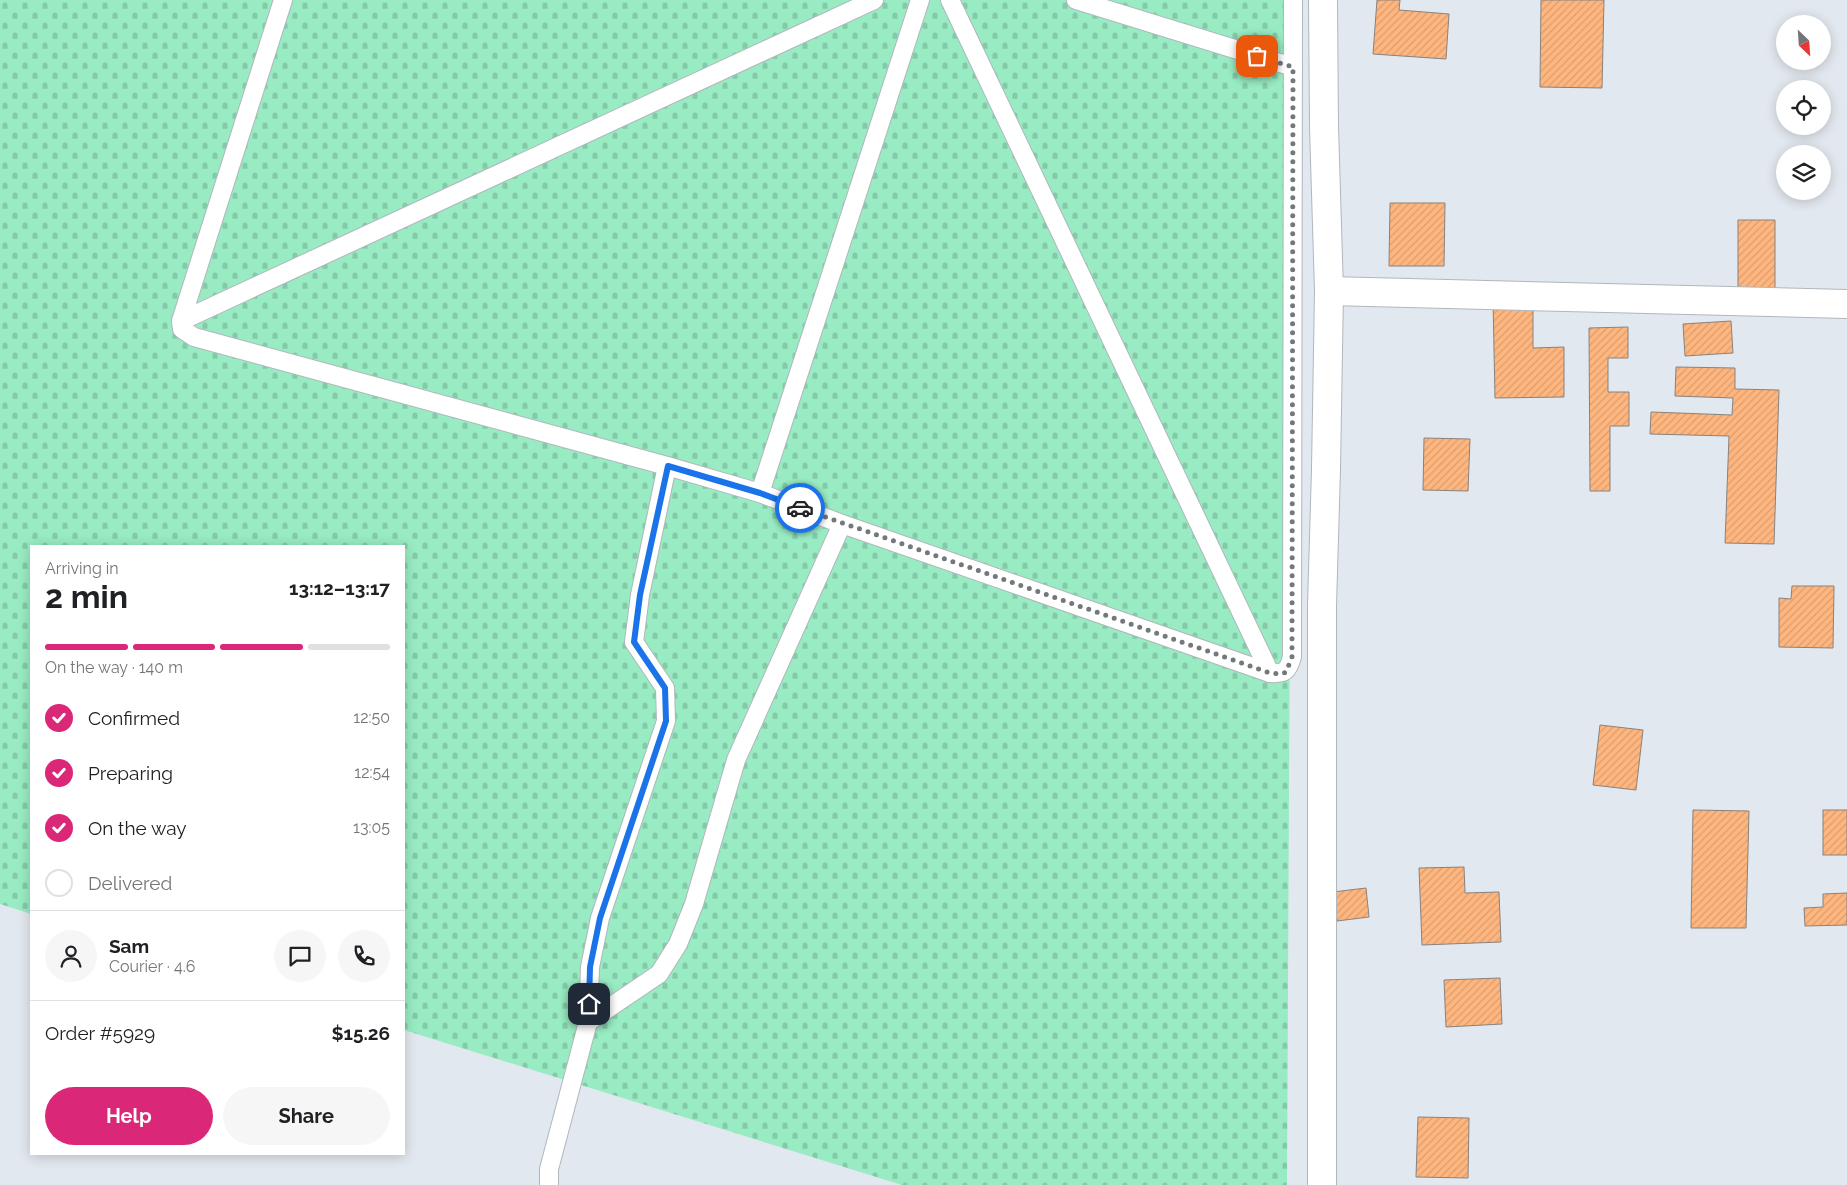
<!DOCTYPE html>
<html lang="en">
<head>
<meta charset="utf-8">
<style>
	:root { --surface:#fff; --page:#f6f6f6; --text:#202124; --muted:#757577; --line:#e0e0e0; --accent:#db2777 }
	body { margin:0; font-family:Raleway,sans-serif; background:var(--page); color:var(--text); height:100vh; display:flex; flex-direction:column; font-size:19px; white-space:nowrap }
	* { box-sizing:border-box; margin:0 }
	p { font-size:16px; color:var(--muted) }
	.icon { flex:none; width:28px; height:28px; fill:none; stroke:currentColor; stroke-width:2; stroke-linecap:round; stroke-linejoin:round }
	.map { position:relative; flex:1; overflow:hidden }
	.details { position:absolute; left:30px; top:545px; width:375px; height:610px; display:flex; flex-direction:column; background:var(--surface); border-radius:0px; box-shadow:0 2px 12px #0003 }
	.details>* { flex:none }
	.needle { width:32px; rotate:155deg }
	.buttons { position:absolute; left:1776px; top:15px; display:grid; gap:10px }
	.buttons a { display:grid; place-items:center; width:55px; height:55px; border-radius:50%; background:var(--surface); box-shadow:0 2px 12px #0003; font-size:25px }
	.pin { position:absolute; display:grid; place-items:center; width:42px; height:42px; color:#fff; margin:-21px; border-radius:10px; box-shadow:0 2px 8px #0006 }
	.courier { position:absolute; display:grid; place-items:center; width:50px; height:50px; margin:-25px; border:4px solid #1a73e8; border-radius:50%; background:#fff; color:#222; box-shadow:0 1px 6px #0007 }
	.headline em { font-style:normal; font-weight:700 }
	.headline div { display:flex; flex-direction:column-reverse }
	.headline { display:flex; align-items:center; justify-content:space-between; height:85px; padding:0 15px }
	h1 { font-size:32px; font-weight:700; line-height:38px }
	.bar { display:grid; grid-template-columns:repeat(4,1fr); gap:8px 5px; align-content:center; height:60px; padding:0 15px }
	.bar i { height:6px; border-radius:4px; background:var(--line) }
	.bar .active { background:var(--accent) }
	.bar p { grid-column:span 4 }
	.line { display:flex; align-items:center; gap:12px; padding:0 15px; border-top:1px solid var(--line) }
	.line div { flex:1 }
	.round { display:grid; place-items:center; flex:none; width:52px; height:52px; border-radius:26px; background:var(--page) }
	ol { padding:0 15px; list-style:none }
	li { display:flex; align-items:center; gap:15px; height:55px }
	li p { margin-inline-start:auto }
	li .icon { padding:5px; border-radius:50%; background:var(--accent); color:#fff; stroke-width:4 }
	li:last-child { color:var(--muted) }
	li i { width:28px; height:28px; border:2px solid var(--line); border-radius:50% }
	.action { display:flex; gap:10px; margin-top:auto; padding:10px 15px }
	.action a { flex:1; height:58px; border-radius:30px; background:var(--accent); color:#fff; font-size:20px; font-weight:700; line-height:58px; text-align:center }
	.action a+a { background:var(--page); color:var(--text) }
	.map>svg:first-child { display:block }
</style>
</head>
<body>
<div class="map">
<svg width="1847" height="1185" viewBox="0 0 1847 1185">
	<defs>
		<pattern id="cemetery-stones" width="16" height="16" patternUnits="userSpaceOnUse" patternTransform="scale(1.25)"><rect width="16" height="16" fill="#98ebc2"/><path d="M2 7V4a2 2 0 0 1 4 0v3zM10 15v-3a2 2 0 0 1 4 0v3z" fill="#84caa8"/></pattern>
		<pattern id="building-hatch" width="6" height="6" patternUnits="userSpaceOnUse" patternTransform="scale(1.25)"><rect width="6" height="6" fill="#feb67e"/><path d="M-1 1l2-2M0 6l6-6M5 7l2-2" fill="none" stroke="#da9d6e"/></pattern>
	</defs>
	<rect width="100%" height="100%" fill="#e2e8ef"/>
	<!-- cemetery -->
	<polygon fill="url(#cemetery-stones)" points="0,0 1293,0 1287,1185 902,1185 404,1030 404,546 31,546 31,914 0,904"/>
	<!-- building -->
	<g fill="url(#building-hatch)" stroke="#89827d">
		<polygon points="1377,0 1400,0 1399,10 1449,14 1446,59 1373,54"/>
		<polygon points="1541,0 1604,0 1602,88 1540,87"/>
		<polygon points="1390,203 1445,203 1444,266 1389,266"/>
		<polygon points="1738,220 1775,220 1775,289 1738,288"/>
		<polygon points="1533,299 1533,348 1564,347 1564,397 1495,398 1493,300"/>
		<polygon points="1731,321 1733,353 1685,356 1683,324"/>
		<polygon points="1628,327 1628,358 1608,358 1608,392 1629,392 1629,426 1610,426 1610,491 1590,491 1589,328"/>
		<polygon points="1676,367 1735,368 1735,389 1779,390 1774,544 1725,543 1729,436 1650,434 1651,412 1732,415 1733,398 1675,396"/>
		<polygon points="1424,438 1470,439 1468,491 1423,490"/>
		<polygon points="1792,586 1834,586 1833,648 1779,647 1779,598 1791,599"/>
		<polygon points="1600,725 1643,730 1636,790 1593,785"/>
		<polygon points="1693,810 1749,811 1746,928 1691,928"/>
		<rect x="1823" y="810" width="24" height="45"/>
		<polygon points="1464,867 1465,893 1499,892 1501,942 1422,945 1419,868"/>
		<polygon points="1366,888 1369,917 1337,921 1333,892"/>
		<polygon points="1847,893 1847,925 1805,926 1804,908 1823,907 1823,894"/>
		<polygon points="1500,978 1502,1024 1446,1027 1444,980"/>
		<polygon points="1418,1117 1469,1118 1468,1178 1416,1177"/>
	</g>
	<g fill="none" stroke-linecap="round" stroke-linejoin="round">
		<!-- lane casing -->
		<g stroke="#b0b7bc" stroke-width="20">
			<g id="lane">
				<path d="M 283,0 L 181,321 L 182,329 L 194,337 L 667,466 L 760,493 L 842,524 L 1270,673 C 1285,674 1288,671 1292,657 L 1293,0"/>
				<polyline points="950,0 1270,673"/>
				<polyline points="1076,0 1293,67"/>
				<polyline points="181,321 874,0"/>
				<polyline points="760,493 920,0"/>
				<polyline points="588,1022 659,974 678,944 694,904 736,760 842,524"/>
				<polyline points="549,1185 549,1169 588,1022 590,967 600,918 666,721 665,688 634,642 640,595 667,466"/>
			</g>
		</g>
		<!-- street casing -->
		<g stroke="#b0b7bc" stroke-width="30">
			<g id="street">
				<polyline points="1329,291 1847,304"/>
				<polyline points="1322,1185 1322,606 1326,469 1329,291 1324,127 1323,0"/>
			</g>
		</g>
		<!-- lane -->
		<use href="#lane" stroke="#fff" stroke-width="18"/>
		<!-- street -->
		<use href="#street" stroke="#fff" stroke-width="28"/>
	</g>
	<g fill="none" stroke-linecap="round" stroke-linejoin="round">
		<!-- done -->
		<polyline stroke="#74787c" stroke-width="5" stroke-dasharray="0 9" points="800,508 1270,673 1282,674 1286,672 1292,657 1293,67 1257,56"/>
		<!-- route -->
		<polyline stroke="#1a73e8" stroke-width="6" points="589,1004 590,967 600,918 666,721 665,688 634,642 640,595 668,466 760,493 800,508"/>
	</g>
</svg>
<div class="buttons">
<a><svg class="needle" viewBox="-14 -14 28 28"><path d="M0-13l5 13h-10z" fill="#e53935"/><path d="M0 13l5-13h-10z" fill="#757577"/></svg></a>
<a><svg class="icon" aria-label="locate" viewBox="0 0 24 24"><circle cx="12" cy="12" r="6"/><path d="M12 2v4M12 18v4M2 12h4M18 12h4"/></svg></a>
<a><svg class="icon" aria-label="layers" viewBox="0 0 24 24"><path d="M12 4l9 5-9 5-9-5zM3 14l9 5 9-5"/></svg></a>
</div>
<div class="pin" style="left:1257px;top:56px;background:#ea580c"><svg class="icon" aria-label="bag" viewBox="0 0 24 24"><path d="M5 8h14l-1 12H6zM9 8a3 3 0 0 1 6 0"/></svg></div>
<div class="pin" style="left:589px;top:1004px;background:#1f2937"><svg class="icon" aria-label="home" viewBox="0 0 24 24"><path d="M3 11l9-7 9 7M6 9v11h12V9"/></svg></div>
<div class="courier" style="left:800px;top:508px"><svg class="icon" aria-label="car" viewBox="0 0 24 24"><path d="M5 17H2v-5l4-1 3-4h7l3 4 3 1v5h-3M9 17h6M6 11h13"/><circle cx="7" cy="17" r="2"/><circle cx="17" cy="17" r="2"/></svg></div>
<section class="details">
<div class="headline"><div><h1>2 min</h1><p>Arriving in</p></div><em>13:12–13:17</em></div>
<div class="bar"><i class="active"></i><i class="active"></i><i class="active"></i><i></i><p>On the way · 140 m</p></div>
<ol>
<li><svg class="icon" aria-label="check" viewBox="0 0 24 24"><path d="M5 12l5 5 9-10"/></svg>Confirmed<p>12:50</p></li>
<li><svg class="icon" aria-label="check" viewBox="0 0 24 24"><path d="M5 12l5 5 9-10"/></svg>Preparing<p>12:54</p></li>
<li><svg class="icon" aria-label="check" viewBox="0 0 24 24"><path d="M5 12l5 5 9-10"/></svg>On the way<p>13:05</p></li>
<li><i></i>Delivered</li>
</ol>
<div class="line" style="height:90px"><a class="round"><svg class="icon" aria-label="person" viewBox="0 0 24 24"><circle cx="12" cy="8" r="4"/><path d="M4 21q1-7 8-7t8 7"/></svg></a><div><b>Sam</b><p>Courier · 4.6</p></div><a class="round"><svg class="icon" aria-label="chat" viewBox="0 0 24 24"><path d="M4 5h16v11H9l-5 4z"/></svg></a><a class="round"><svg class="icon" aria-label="phone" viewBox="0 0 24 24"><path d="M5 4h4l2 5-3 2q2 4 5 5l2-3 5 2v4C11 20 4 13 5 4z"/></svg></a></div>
<div class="line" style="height:65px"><div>Order #5929</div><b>$15.26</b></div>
<div class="action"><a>Help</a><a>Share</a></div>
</section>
</div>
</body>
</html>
